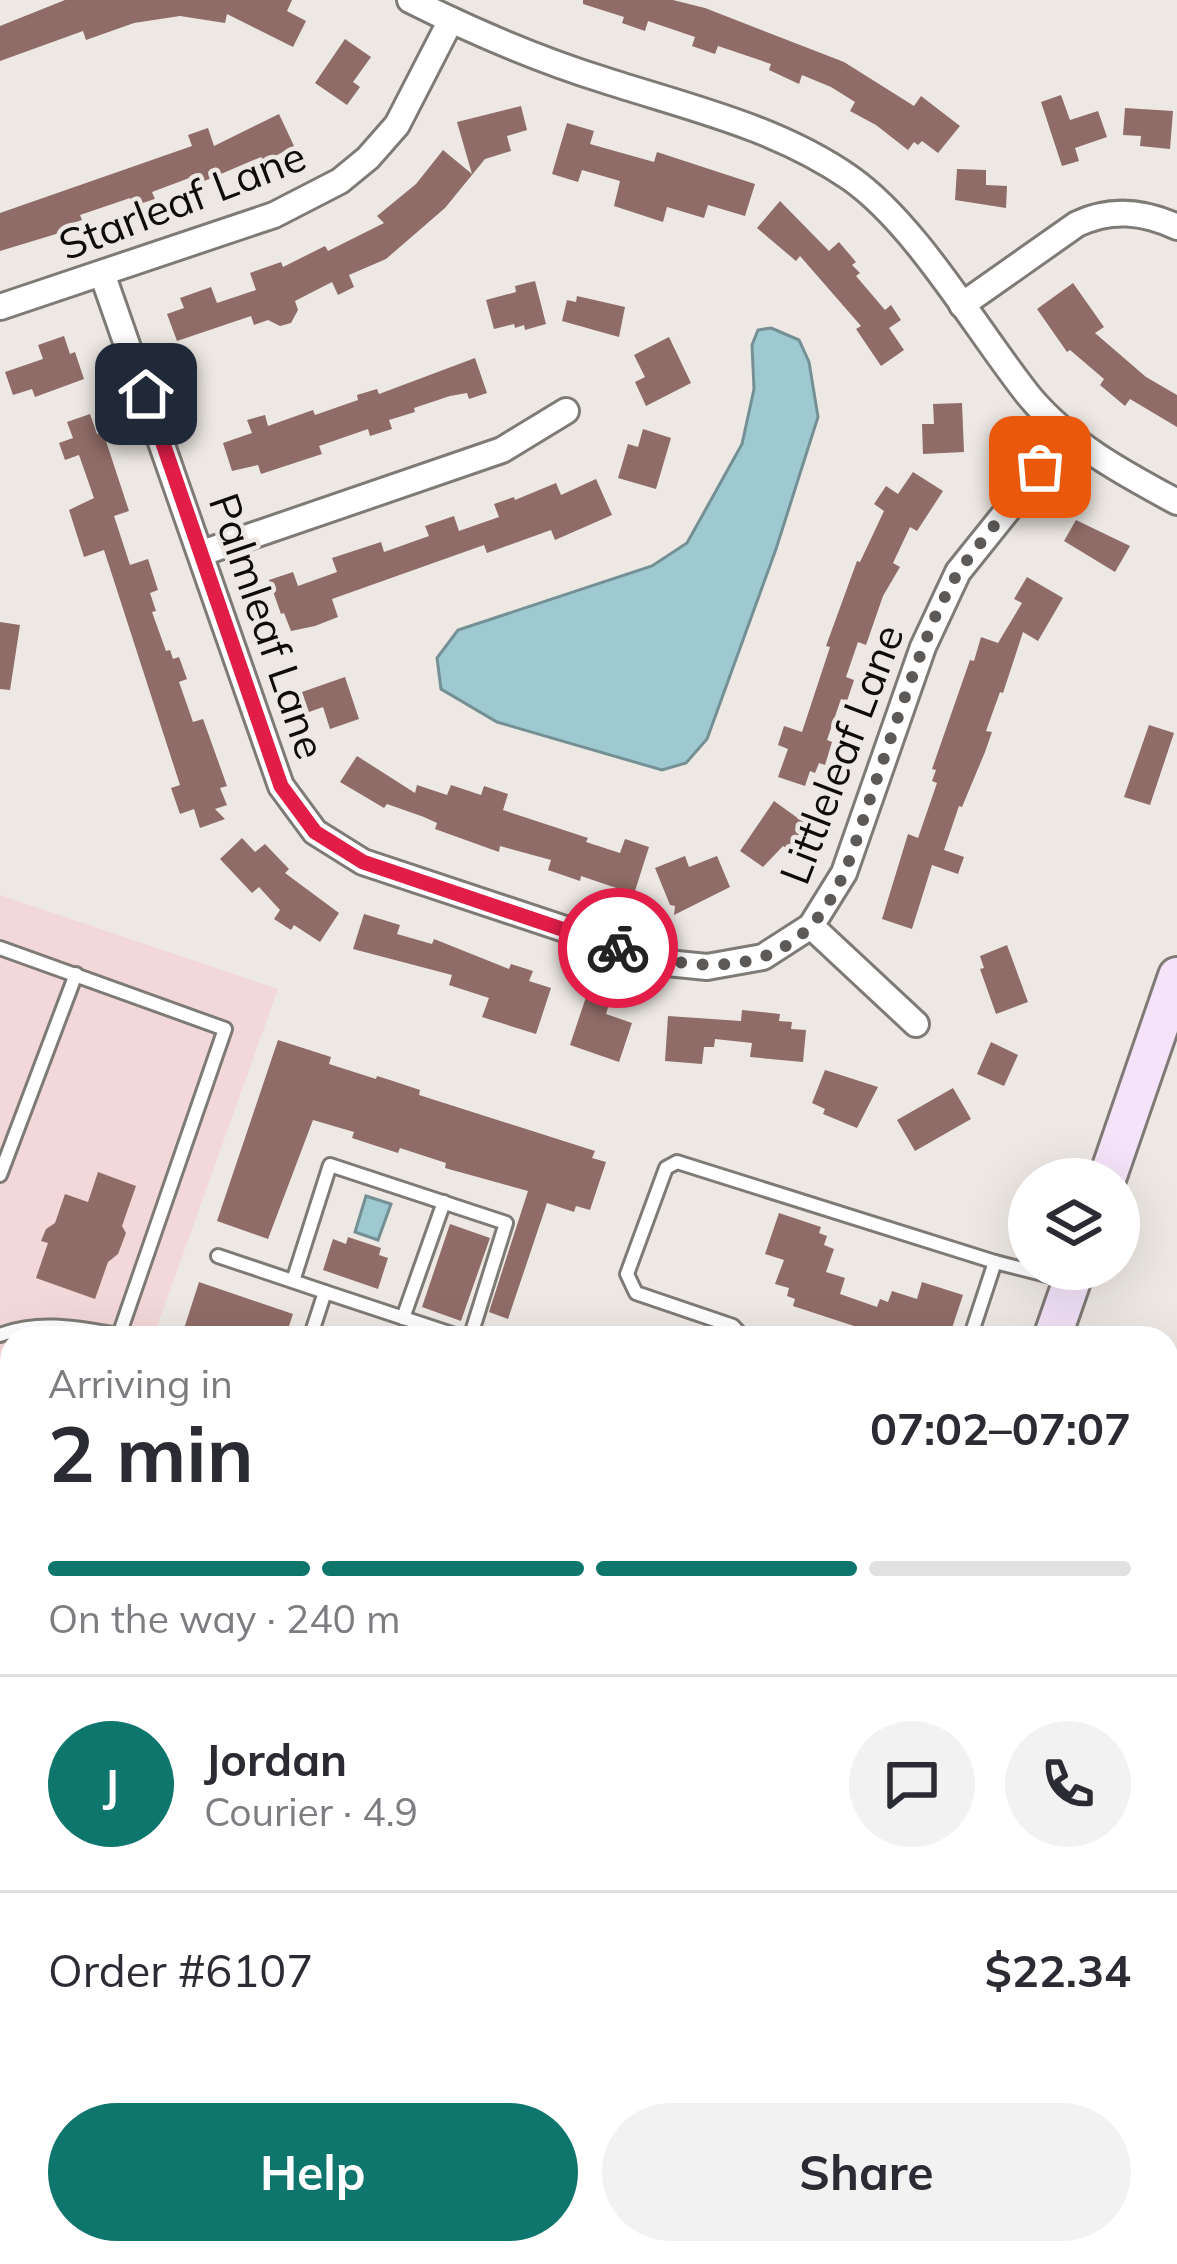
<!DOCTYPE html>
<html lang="en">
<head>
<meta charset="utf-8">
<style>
	:root { --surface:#fff; --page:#f2f2f3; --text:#2b2b33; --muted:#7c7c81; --line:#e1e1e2; --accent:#0f766e }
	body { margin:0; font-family:Mulish,sans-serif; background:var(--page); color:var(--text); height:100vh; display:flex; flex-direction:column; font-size:45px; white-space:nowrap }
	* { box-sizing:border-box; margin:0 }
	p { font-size:39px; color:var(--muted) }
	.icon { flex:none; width:66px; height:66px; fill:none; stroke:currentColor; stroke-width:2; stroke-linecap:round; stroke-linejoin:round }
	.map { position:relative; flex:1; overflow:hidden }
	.details { position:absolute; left:0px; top:1326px; width:1179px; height:939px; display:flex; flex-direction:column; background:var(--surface); border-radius:36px 36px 0 0; box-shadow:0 12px 48px #0002 }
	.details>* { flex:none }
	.controls { position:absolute; left:1008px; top:1158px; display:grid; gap:24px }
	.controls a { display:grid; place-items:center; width:132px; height:132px; border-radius:50%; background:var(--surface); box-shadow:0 12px 48px #0002; font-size:60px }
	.pin { position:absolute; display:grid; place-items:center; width:102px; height:102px; color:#fff; margin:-51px; border-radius:24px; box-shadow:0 6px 18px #0006 }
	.courier { position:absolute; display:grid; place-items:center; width:120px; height:120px; margin:-60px; border:9px solid #e11d48; border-radius:50%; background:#fff; color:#222; box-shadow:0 3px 15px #0007 }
	.headline em { font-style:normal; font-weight:700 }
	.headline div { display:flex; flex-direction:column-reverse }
	.headline { display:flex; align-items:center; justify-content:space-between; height:204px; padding:0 48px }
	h1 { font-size:78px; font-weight:700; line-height:90px }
	.bar { display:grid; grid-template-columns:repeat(4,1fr); gap:18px 12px; align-content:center; height:144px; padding:0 48px }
	.bar i { height:15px; border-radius:9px; background:var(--line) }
	.bar .active { background:var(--accent) }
	.bar p { grid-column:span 4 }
	.line { display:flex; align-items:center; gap:30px; padding:0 48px; border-top:3px solid var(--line) }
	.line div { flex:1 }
	.round { display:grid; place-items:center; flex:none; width:126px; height:126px; border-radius:63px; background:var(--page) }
	.cta { display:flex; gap:24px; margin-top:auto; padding:24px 48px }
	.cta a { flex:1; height:138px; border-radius:72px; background:var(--accent); color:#fff; font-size:48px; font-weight:700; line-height:138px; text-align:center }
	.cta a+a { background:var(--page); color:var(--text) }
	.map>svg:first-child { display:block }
</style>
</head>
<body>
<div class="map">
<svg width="1177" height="2264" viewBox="0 0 1177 2264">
	<rect width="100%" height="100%" fill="#ede8e3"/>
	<!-- commercial -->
	<g fill="#f3d8d9">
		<polygon points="0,895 278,989 153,1338 12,1338 12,1397 0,1402"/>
		<polygon points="0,1948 12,1952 12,2253 741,2253 737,2264 0,2264"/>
	</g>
	<!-- water -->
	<g fill="#9fc9d0" stroke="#749095" stroke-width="3">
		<polygon points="771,328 799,340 809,362 818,417 776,549 707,739 686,763 662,770 497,722 441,689 437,658 458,630 652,566 687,543 742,444 754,389 752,345 758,330"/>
		<polygon points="366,1196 391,1204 378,1240 355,1232"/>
	</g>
	<!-- building -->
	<g fill="#8f6c67">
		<polygon points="65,0 292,0 287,11 306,21 293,47 227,14 225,23 180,16 134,23 86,40 83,31 0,61 0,26"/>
		<polygon points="583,0 673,0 705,8 844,62 914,106 921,96 960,126 938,153 922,141 918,145 914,142 908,150 876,125 850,111 855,102 831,87 802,75 799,84 769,70 771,64 718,46 715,54 692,46 695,37 648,21 645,31 622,23 624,17 583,4"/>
		<polygon points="345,39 371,57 353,82 360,87 347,105 315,83"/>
		<polygon points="1061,95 1070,120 1098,111 1107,137 1075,148 1079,161 1062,166 1041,102"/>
		<polygon points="521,106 527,130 507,136 511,151 485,159 445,208 386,259 349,275 354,287 338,295 332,282 295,301 298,310 291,323 280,326 268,320 254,325 251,316 177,341 167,314 184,308 180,298 211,287 217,303 256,290 250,273 281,262 283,267 325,246 328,251 384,223 377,216 416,184 443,150 472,174 457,122"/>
		<polygon points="1125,108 1173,111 1170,149 1140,146 1141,136 1123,135"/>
		<polygon points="279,114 294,146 264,162 261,157 195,185 192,177 152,192 155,199 133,206 130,198 80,215 82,220 64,226 66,231 0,251 0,213 192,146 188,135 208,128 214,146"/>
		<polygon points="567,123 594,131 590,144 654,162 657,152 755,184 745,216 708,205 704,218 667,207 663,222 614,206 620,181 582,170 578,182 552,174"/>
		<polygon points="957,169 986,170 986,185 1007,186 1006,208 955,200"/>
		<polygon points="780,201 829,251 839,242 856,262 852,265 860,273 856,276 885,310 891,305 901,320 889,328 904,350 881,366 856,329 861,326 800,256 796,261 757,228"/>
		<polygon points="535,281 546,324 525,330 524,325 515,328 514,324 494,329 486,300 516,292 515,286"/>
		<polygon points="1073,283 1104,327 1095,333 1146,377 1177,395 1177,427 1130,399 1125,406 1100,385 1104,379 1070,350 1067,352 1037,309"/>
		<polygon points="577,296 625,307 619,337 562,321 567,300 576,302"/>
		<polygon points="64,336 70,354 75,352 84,379 35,397 32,389 13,395 5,372 43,359 38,345"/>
		<polygon points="669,337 691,383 646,406 635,382 645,377 634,355"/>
		<polygon points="475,358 487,393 469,399 467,393 450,396 414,408 415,412 389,420 392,429 370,436 368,429 319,446 322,454 261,474 258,465 232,471 223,443 252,433 247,420 265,415 268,426 313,410 315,415 358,400 357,395 377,389 379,394"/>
		<polygon points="962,403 964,452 923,454 922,424 934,424 933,404"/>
		<polygon points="90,414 97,434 103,432 129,511 114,516 130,565 148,559 158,590 150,593 156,611 152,612 166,651 170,650 173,659 179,657 187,679 179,682 193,722 203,719 227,786 220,788 227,805 215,809 225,819 200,828 194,809 180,814 171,788 180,785 104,550 84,557 69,510 94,498 79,455 65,460 59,443 73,438 67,422"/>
		<polygon points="643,429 671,438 656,489 618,478 628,444 638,447"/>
		<polygon points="913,472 943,491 917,531 910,527 893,563 900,567 883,596 866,645 858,642 846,677 854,680 847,701 841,699 827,740 832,742 825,765 819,763 815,773 810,771 805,786 778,777 788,749 778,745 784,726 802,732 830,647 826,646 857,561 860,562 884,511 874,504 886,486 898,494"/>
		<polygon points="596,479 612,515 555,540 551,530 487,553 484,545 332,599 338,617 315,626 291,631 284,613 281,614 269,580 293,572 298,586 337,572 332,558 381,542 384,552 429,536 425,526 454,516 459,531 499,517 494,504 514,497 515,500 556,483 561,495"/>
		<polygon points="1076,520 1130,546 1115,572 1064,541"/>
		<polygon points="1027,577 1063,598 1038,641 1023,632 1003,693 1000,692 986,731 992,732 985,752 962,807 959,806 944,850 964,857 958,874 932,865 912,929 882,919 908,834 918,838 937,783 932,781 936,770 932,769 970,660 974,661 981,637 998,643 1022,603 1014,599"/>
		<polygon points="0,622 20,625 10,690 0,689"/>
		<polygon points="345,677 359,719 330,729 323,707 309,712 302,692"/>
		<polygon points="1149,725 1174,733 1150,805 1124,797"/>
		<polygon points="357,756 415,793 417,785 447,795 451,785 481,795 484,786 508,794 503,810 588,838 586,842 620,853 625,839 649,847 634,894 581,876 580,881 548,870 551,860 500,846 499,852 435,829 437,823 424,817 387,804 384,808 340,782"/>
		<polygon points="774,801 806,824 788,849 783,846 763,867 740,851"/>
		<polygon points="242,838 255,852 265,844 289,869 285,873 339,913 320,942 294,925 291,930 274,919 280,910 259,887 252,893 220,859"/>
		<polygon points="685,856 689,867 717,856 730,887 674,915 675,906 670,905 655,868"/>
		<polygon points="364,914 400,925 397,934 432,944 434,939 509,969 511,964 533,971 529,981 551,988 536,1034 482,1017 489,998 449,985 452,975 353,949"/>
		<polygon points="1007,945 1028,1002 996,1014 980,969 984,968 980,956"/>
		<polygon points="588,991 611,998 606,1014 632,1023 619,1062 570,1045"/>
		<polygon points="742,1010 780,1014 779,1021 792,1022 791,1029 806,1030 803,1062 750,1057 752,1043 715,1039 714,1047 704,1047 702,1064 665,1061 668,1016 741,1021"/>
		<polygon points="278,1040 331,1057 329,1064 376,1079 377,1076 393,1081 420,1090 419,1095 595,1151 592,1158 606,1162 590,1210 576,1206 574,1212 547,1203 508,1319 489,1312 528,1191 445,1168 446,1163 400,1148 398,1153 352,1138 354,1132 313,1120 268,1239 217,1221"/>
		<polygon points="991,1042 1018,1055 1004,1086 977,1074"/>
		<polygon points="825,1070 878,1087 857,1128 823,1114 825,1109 812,1103"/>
		<polygon points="953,1088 971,1119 915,1151 897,1120"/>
		<polygon points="98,1172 136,1186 122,1226 126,1233 118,1254 108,1262 95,1299 36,1278 48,1243 41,1241 46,1229 55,1223 65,1194 88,1202"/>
		<polygon points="779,1213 821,1227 819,1233 827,1236 824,1245 834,1249 826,1272 845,1278 840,1294 877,1307 880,1299 888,1302 892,1291 917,1299 922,1282 963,1295 950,1334 944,1332 942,1338 860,1338 863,1329 793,1306 795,1299 787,1296 789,1288 775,1284 784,1260 765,1254"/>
		<polygon points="450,1224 490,1238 461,1321 422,1307"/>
		<polygon points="348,1237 381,1248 379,1255 388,1258 378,1289 323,1270 333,1239 346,1244"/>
		<polygon points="199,1282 293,1314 285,1338 182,1335"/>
	</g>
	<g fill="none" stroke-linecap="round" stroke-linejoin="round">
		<!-- lane casing -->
		<g stroke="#7e7a75" stroke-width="18">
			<g id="lane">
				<polyline points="0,948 225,1029 118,1338"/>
				<polyline points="0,1175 76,974"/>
				<polyline points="218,1256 325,1292 310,1338"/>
				<polyline points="293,1281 330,1165 506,1223 470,1338"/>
				<polyline points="325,1292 464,1338"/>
				<polyline points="403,1318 444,1202"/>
				<path d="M 0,1335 C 39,1320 77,1328 118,1335"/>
				<polyline points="744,1338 733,1326 636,1293 627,1274 666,1168 677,1162 995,1262 1070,1281"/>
				<polyline points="970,1338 995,1262"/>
				<polyline points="0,1464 12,1457"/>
				<polyline points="0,1680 12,1685"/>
				<polyline points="0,1749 12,1754"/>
				<polyline points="171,2253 203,2264"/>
				<polyline points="404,2253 441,2264"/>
				<polyline points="21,2264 25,2253"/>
				<polyline points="220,2264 223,2253"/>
				<polyline points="296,2264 300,2253"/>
			</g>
		</g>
		<!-- street casing -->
		<g stroke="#7e7a75" stroke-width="30">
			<g id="street">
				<path d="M 410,0 C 472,31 537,59 604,80 C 687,107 777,127 850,178 C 917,225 977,331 1029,396 C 1069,444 1123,473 1177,502"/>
				<polyline points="103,276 281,786 315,832 363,862 667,963 707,967 763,957 811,926 844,873 923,647 958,572 1068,435"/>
				<path d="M 962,305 L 1077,224 C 1111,208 1143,211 1177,227"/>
				<polyline points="0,307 274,215 340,181 368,158 397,125 451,20"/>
				<polyline points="202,553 502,450 566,411"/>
				<polyline points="811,926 916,1024"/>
				<polyline points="0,1411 12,1406"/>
				<polyline points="1167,1764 1177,1768"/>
			</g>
		</g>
		<!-- secondary casing -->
		<g stroke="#7e7a75" stroke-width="42">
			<g id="secondary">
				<polyline points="1107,1179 1177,976"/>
				<polyline points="1052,1338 1076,1269"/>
				<polyline points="731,2264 735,2253"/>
			</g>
		</g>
		<!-- lane -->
		<use href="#lane" stroke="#fff" stroke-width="12"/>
		<!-- street -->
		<use href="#street" stroke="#fff" stroke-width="24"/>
		<!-- secondary -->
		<use href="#secondary" stroke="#f4e3f9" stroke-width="36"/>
	</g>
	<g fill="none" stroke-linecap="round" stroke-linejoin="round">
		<!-- done -->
		<path stroke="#5c5957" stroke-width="12" stroke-dasharray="0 21.6" d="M 618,948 C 694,971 777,981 827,905 C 849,872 859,830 872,793 C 893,732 913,670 938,610 L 958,572 L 1040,467"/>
		<!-- route -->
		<polyline stroke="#e11d48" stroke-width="15" points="146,394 281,786 315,832 363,862 618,948"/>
	</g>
	<g text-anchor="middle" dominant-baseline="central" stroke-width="9" stroke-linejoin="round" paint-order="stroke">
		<!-- street labels -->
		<g font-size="42" fill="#0e0c0b" stroke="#ede8e3">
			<text transform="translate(182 200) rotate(-21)">Starleaf Lane</text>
			<text transform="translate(268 626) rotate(71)">Palmleaf Lane</text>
			<text transform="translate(841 754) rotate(-69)">Littleleaf Lane</text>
		</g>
	</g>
</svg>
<div class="controls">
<a><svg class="icon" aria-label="layers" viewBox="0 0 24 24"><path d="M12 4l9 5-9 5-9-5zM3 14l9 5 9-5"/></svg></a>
</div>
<div class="pin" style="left:1040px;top:467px;background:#ea580c"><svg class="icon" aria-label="bag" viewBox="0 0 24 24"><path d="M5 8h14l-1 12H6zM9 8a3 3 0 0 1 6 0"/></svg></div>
<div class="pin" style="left:146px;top:394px;background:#1f2937"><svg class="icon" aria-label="home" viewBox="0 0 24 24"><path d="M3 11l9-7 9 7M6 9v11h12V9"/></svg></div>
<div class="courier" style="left:618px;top:948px"><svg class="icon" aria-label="bike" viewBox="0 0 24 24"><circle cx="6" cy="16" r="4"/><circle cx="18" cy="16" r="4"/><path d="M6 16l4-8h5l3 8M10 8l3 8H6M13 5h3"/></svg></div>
<section class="details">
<div class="headline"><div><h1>2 min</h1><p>Arriving in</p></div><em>07:02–07:07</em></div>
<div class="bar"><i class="active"></i><i class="active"></i><i class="active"></i><i></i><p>On the way · 240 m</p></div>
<div class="line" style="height:216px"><b class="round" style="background:var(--accent);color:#fff">J</b><div><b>Jordan</b><p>Courier · 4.9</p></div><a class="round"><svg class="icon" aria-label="chat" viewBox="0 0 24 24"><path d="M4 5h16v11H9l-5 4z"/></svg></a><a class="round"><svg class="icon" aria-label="phone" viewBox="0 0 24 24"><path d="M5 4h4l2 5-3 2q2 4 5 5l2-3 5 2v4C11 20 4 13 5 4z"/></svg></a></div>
<div class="line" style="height:156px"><div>Order #6107</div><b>$22.34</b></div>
<div class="cta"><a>Help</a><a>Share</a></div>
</section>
</div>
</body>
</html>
